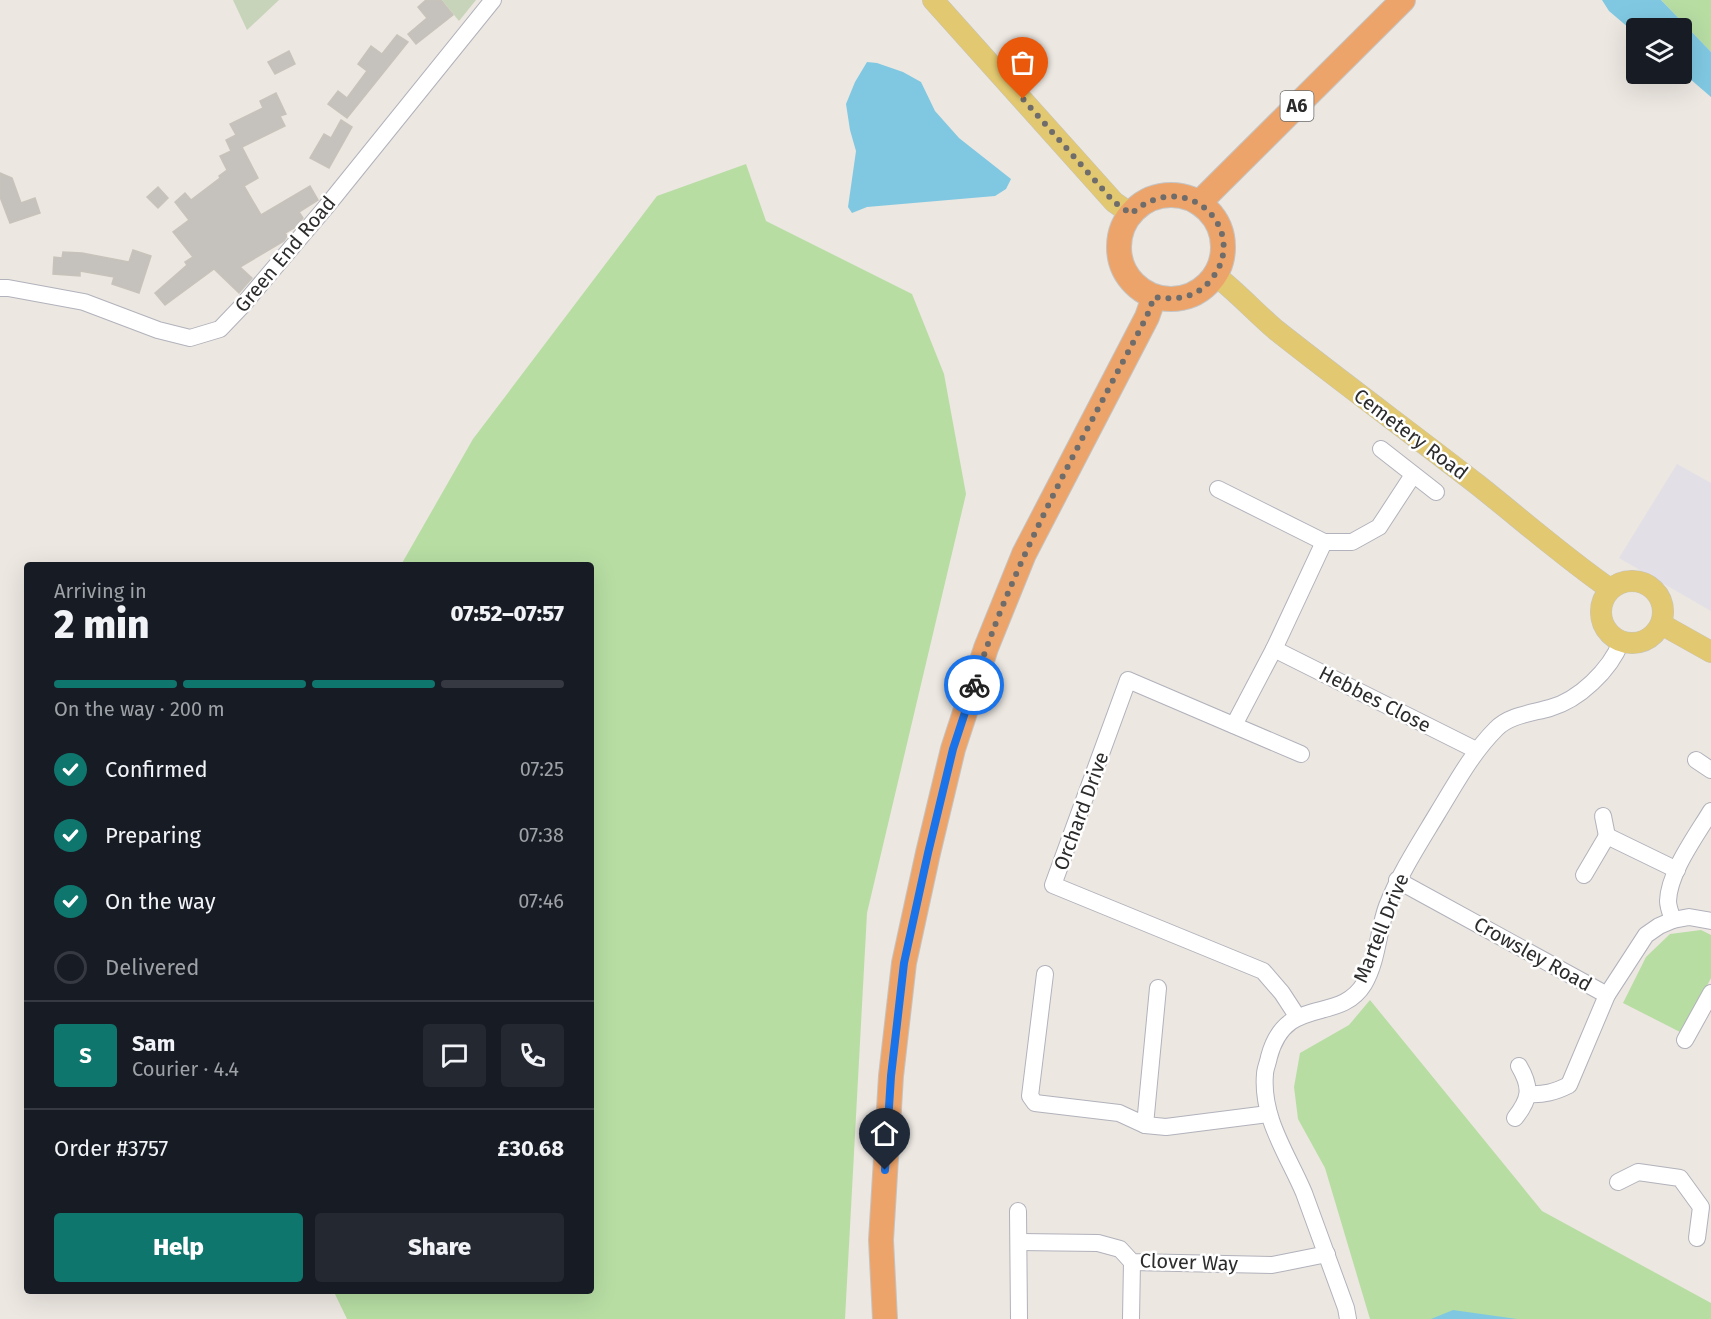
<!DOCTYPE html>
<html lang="en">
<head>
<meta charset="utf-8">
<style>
	:root { --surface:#171b24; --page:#242831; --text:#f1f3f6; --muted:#9ea1a6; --line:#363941; --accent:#0f766e }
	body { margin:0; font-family:"Fira Sans",sans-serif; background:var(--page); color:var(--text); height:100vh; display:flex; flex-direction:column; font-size:22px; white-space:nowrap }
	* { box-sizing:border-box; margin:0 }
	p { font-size:20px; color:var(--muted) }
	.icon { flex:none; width:33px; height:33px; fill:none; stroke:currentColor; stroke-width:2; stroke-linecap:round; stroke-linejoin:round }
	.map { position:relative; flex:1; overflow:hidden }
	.sheet { position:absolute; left:24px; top:562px; width:570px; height:732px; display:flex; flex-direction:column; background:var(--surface); border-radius:6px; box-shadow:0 6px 24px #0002 }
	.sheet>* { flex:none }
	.tools { position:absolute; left:1626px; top:18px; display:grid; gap:12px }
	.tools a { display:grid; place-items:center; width:66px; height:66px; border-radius:6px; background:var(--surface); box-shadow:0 6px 24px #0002; font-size:30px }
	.pin { position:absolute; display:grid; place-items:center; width:51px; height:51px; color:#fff; margin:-62px -26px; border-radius:50% 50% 50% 0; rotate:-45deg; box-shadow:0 0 6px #0007 }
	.pin .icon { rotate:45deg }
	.courier { position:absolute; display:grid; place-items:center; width:60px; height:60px; margin:-30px; border:4px solid #1a73e8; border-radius:50%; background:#fff; color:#222; box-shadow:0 2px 8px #0007 }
	.overview em { font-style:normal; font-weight:800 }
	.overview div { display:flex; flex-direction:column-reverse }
	.overview { display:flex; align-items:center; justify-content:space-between; height:102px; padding:0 30px }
	h1 { font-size:39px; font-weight:800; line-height:45px }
	.bar { display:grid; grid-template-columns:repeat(4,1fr); gap:9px 6px; align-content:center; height:72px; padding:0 30px }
	.bar i { height:8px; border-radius:4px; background:var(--line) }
	.bar .selected { background:var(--accent) }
	.bar p { grid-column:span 4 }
	.line { display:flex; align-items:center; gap:15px; padding:0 30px; border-top:2px solid var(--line) }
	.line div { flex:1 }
	.round { display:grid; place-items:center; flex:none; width:63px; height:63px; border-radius:6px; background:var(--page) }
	ol { padding:0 30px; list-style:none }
	li { display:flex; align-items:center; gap:18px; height:66px }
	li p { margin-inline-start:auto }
	li .icon { padding:6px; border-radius:50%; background:var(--accent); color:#fff; stroke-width:4 }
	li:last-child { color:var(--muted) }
	li i { width:33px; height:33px; border:3px solid var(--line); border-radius:50% }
	.cta { display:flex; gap:12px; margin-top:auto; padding:12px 30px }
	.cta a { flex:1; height:69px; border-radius:6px; background:var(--accent); color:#fff; font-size:24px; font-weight:800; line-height:69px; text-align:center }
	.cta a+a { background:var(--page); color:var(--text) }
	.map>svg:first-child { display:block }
</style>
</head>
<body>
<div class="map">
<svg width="1711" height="1319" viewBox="0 0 1711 1319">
	<rect width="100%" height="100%" fill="#ece7e1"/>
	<!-- industrial -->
	<polygon fill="#e2e0e6" points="1677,464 1711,483 1711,611 1619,558"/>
	<!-- green -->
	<g fill="#b7dda3">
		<polygon points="1661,0 1711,0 1711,52"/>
		<polygon points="746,164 766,221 912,294 944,374 966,494 867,913 845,1319 347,1319 334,1292 591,1292 591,566 401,565 473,439 657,196"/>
		<polygon points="1701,930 1711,935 1711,978 1682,1033 1623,1003 1646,957 1670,934"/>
		<polygon points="1370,1000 1542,1211 1711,1303 1711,1319 1370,1319 1325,1168 1298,1119 1294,1087 1300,1053 1349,1025"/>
	</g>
	<!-- cemetery -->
	<g fill="#c7d4ba">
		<polygon points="233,0 279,0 247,30"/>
		<polygon points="442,0 476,0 459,21"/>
	</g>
	<!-- water -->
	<g fill="#80c8e2">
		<polygon points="1602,0 1661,0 1711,52 1711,97 1682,72 1682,28 1636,28 1636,34 1609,11"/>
		<polygon points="867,62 877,63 903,72 921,82 935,111 959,138 1011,179 1006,189 995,196 867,207 852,213 848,207 856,151 850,130 846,104 855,82"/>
		<polygon points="1453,1310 1517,1319 1431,1319"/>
	</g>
	<!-- building -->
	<g fill="#c5c1bc" stroke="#c8c3ba" stroke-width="1.5">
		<polygon points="426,0 441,0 453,15 416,44 408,34 427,18 418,7"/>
		<polygon points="397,35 408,42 347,118 328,104 338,91 347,98 367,71 358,64 371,46 382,54"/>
		<polygon points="289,51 295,64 275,74 268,62"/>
		<polygon points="276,93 286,114 280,116 285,126 242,147 258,178 244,186 261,215 310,186 318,200 299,212 303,218 296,227 285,233 287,236 284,241 240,267 252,278 239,293 214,269 165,305 155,293 187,265 185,262 193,257 173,232 189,220 175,202 185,193 191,200 220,178 219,176 227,170 220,156 231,151 226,140 236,135 230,124 263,108 260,101"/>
		<polygon points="341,120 352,127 329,168 310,158 324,134 331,138"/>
		<polygon points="0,173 12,178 21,203 35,198 40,213 10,223 0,197"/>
		<polygon points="158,187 168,198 158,208 147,197"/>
		<polygon points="133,250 151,256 139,293 112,284 114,277 80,271 80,276 53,274 54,257 62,258 63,252 82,253 129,262"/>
	</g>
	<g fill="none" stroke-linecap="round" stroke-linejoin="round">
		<!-- minor casing -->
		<g stroke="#b1b2bb" stroke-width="18">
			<g id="minor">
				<polyline points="0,288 8,288 84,302 158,330 190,338 220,329 242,306 326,207 493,0"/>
				<polyline points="1381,449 1436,492"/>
				<polyline points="1218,489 1324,542 1352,542 1379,527 1413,475"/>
				<polyline points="1274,649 1476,750"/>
				<polyline points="1234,725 1274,649 1324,542"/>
				<polyline points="1696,760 1711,770"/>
				<polyline points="1603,816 1607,836"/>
				<polyline points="1584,875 1607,836 1677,870"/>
				<polyline points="1397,880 1607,995"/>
				<path d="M 1673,920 C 1671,914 1668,907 1668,901 C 1669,872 1696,836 1711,811"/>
				<polyline points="1045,974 1030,1096 1035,1103 1119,1113 1145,1125 1166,1127 1268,1114"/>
				<polyline points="1297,1016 1282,993 1263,971 1053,885 1128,680 1301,754"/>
				<polyline points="1685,1040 1711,993"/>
				<path d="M 1528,1094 C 1544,1095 1555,1092 1569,1085 L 1607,995 L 1646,935 L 1659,926 L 1673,920 L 1689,917 L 1711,921"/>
				<path d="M 1515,1118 C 1530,1099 1532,1088 1519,1066"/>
				<polyline points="1145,1125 1158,988"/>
				<polyline points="1618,1182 1638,1172 1680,1178 1701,1207 1697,1238"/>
				<polyline points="1018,1211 1019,1319"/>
				<polyline points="1020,1242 1098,1243 1120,1249 1132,1262 1272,1265 1327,1254"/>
				<polyline points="1131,1319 1132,1262"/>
				<path d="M 1348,1319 L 1346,1308 C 1332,1270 1318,1231 1304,1193 C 1288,1155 1261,1118 1265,1074 C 1265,1069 1268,1063 1269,1057 C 1286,993 1339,1025 1364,984 C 1378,960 1378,930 1387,906 C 1400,873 1419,844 1437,814 C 1455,785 1471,754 1496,729 C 1509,715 1533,713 1550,708 C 1579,700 1610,670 1621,642"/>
			</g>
		</g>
		<!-- major casing -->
		<g stroke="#c4c4c4" stroke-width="22">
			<g id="major">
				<polyline points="933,0 1114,202 1131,214"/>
				<path d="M 1215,275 C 1237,292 1255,312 1276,330 C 1343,383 1411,433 1478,485 C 1522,520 1564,557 1610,589"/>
				<circle cx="1632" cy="612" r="31"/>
				<polyline points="1661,624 1711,652"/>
			</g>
		</g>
		<!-- highway casing -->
		<g stroke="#c4c4c4" stroke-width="26">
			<g id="highway">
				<circle cx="1171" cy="247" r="52"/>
				<polyline points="1199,203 1403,0"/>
				<polyline points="885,1319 881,1240 891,1076 904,963 928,853 953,749 986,648 1024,554 1147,317 1154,297"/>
			</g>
		</g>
		<!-- minor -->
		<use href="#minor" stroke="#fff" stroke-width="16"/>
		<!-- major -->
		<use href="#major" stroke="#e2c870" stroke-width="21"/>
		<!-- highway -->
		<use href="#highway" stroke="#eda46a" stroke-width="24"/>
	</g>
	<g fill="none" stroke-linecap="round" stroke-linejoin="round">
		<!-- done -->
		<path stroke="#6f6d6b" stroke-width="6" stroke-dasharray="0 10.8" d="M 974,685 C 1015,555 1084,437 1147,316 L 1154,297 C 1175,300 1194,299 1209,282 C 1254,232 1186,164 1131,214 L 1114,202 L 1023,99"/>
		<!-- route -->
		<polyline stroke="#1a73e8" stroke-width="8" points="885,1170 891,1076 904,963 928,853 953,749 974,685"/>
	</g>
	<g text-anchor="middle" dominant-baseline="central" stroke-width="5" stroke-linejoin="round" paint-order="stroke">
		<!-- shield labels -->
		<rect fill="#fff" stroke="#6b6b6b" stroke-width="1.5" x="1280.5" y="91" width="33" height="30" rx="4.5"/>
		<g font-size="18" font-weight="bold" fill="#2c2c2c">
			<text x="1297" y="106">A6</text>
		</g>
		<!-- street labels -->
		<g font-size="20" fill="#2c2c2c" stroke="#fff">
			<text transform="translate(285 254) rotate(-50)">Green End Road</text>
			<text transform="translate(1411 434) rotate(37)">Cemetery Road</text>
			<text transform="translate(1375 699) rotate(27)">Hebbes Close</text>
			<text transform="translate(1081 811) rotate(-70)">Orchard Drive</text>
			<text transform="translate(1381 928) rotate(-68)">Martell Drive</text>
			<text transform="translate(1533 954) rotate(29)">Crowsley Road</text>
			<text transform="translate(1189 1262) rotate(2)">Clover Way</text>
		</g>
	</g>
</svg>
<div class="tools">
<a><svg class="icon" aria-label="layers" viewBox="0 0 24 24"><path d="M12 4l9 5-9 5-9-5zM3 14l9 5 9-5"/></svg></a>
</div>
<div class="pin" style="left:1023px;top:99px;background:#ea580c"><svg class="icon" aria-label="bag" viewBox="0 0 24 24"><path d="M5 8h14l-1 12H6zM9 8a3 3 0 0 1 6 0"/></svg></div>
<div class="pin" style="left:885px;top:1170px;background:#1f2937"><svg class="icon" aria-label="home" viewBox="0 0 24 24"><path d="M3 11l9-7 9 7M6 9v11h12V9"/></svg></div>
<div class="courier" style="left:974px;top:685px"><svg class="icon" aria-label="bike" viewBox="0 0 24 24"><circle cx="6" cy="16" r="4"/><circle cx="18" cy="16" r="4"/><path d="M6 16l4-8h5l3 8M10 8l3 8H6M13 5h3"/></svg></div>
<section class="sheet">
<div class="overview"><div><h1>2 min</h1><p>Arriving in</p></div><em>07:52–07:57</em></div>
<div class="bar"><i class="selected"></i><i class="selected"></i><i class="selected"></i><i></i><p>On the way · 200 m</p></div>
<ol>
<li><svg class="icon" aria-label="check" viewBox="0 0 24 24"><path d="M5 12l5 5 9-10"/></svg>Confirmed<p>07:25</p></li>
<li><svg class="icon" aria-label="check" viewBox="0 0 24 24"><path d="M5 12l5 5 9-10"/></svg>Preparing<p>07:38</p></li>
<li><svg class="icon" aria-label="check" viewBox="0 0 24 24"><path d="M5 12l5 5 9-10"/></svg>On the way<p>07:46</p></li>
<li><i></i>Delivered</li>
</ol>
<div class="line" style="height:108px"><b class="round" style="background:var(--accent);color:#fff">S</b><div><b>Sam</b><p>Courier · 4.4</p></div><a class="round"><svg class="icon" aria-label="chat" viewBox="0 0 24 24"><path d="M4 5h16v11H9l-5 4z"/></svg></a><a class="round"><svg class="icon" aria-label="phone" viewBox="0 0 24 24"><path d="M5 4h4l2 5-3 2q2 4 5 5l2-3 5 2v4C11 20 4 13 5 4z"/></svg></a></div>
<div class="line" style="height:78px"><div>Order #3757</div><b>£30.68</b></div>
<div class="cta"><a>Help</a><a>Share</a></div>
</section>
</div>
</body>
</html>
